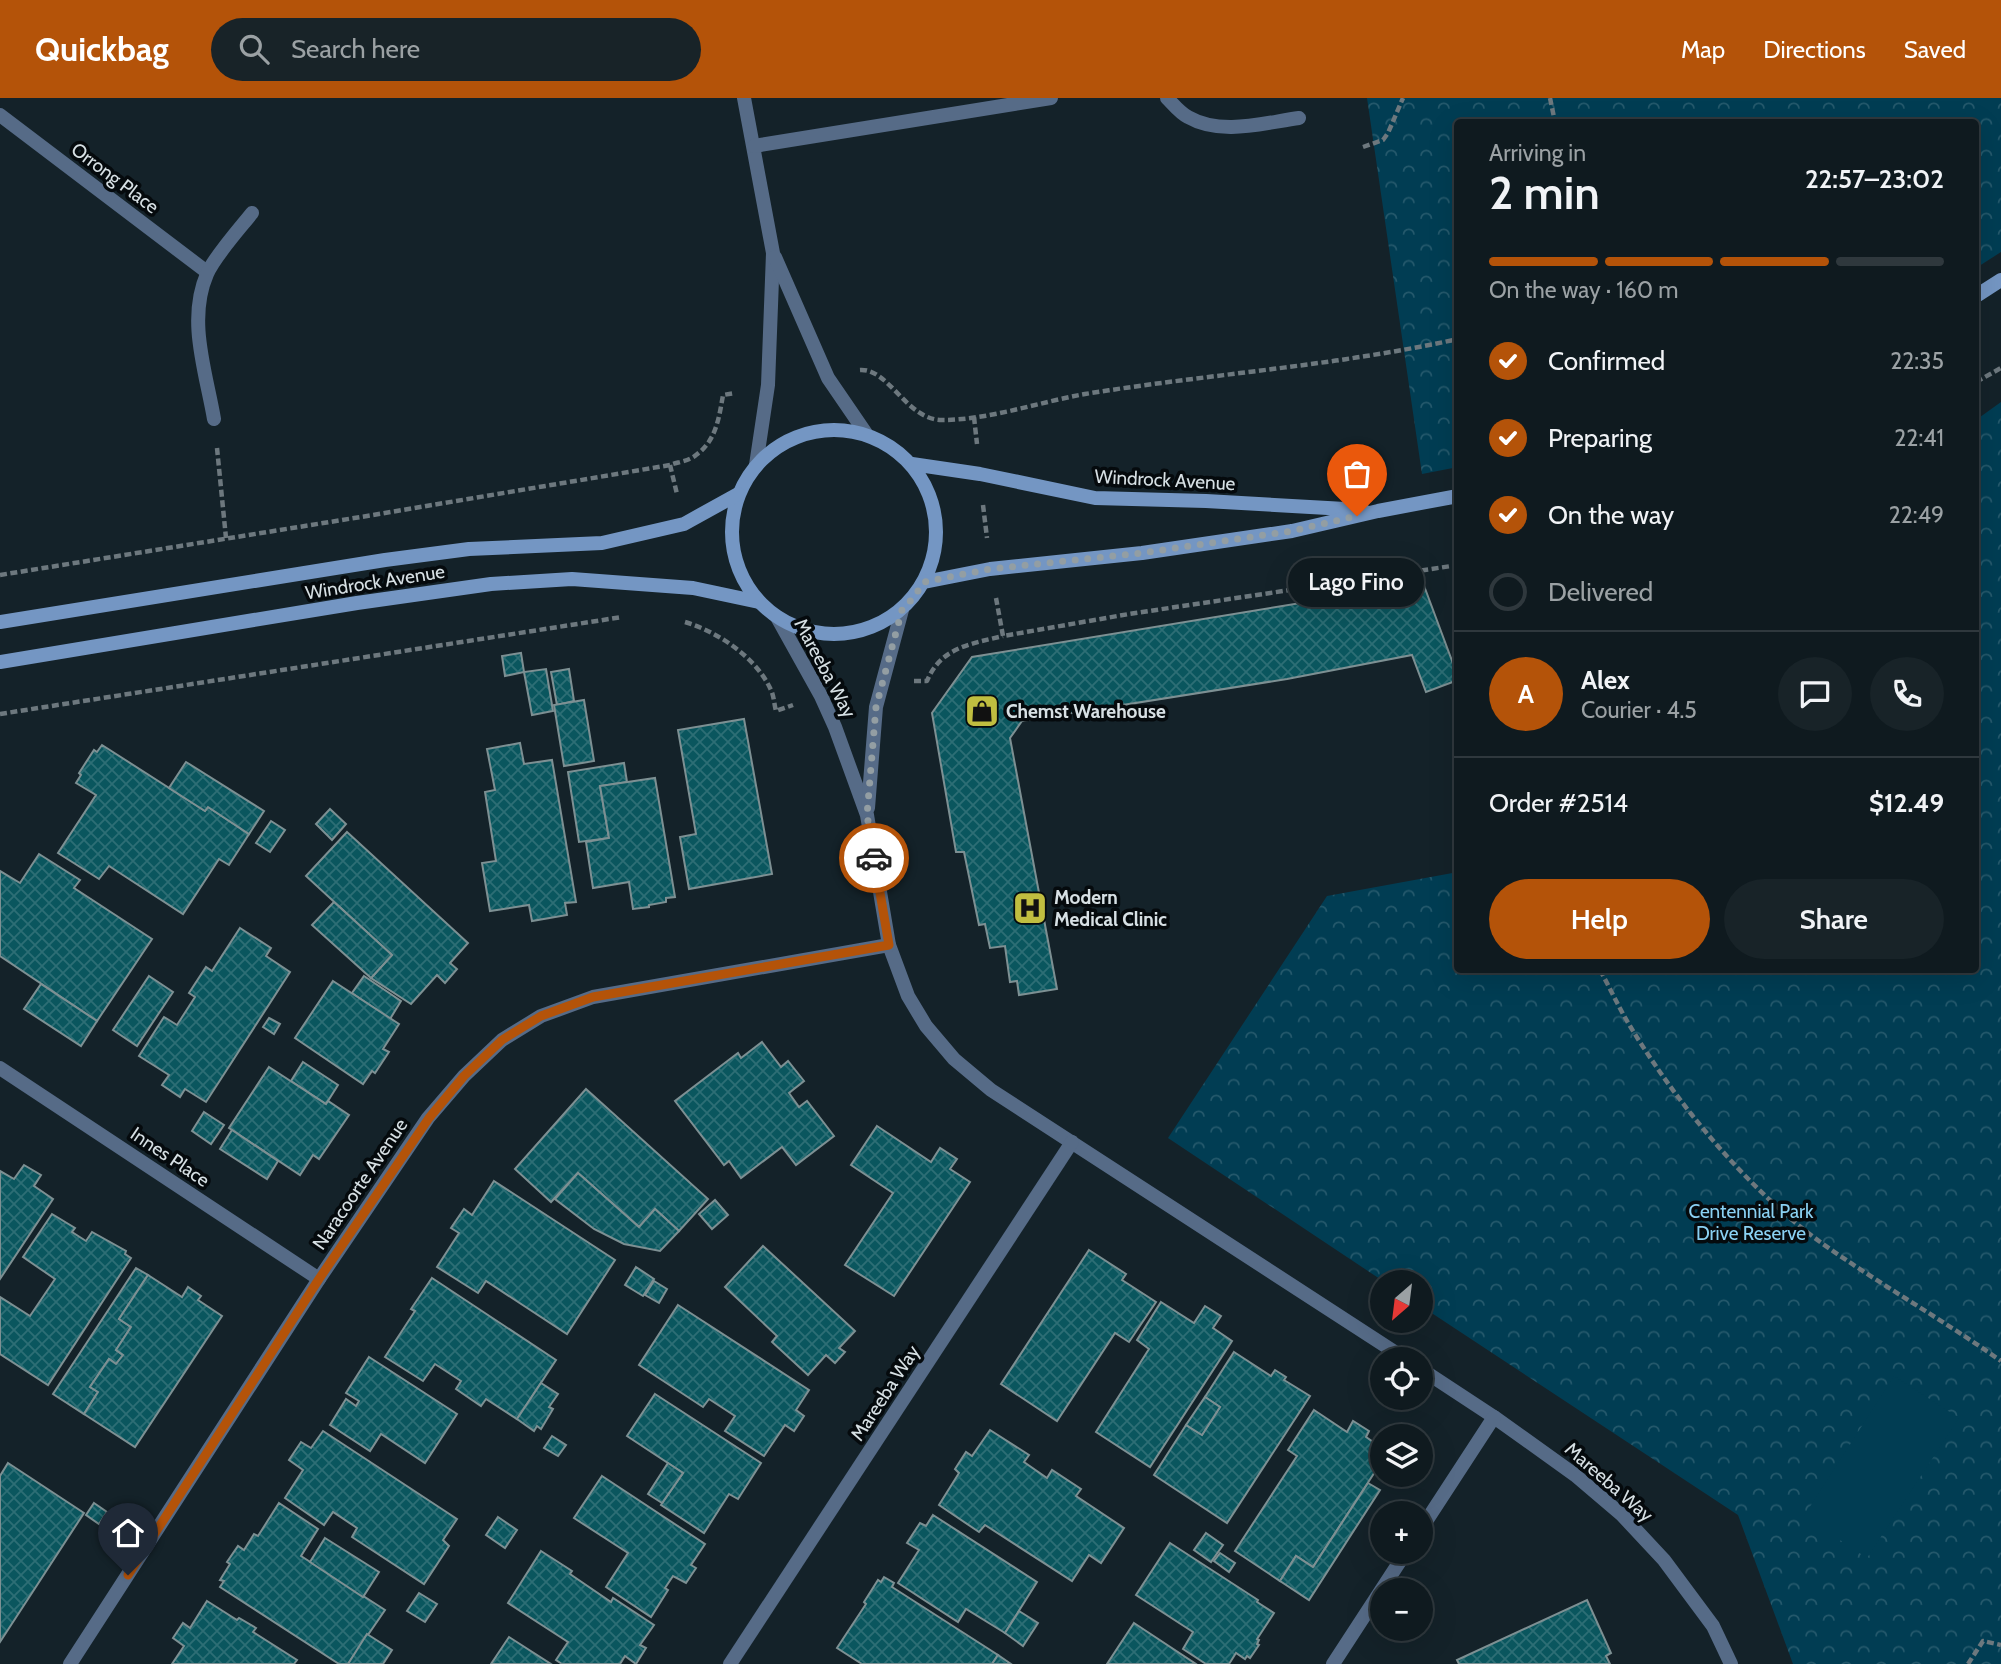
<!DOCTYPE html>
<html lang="en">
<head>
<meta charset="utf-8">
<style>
	:root { --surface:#0f1a1f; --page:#182328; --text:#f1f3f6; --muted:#9ba1a4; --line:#2f383d; --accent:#b45309 }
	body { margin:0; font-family:Cabin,sans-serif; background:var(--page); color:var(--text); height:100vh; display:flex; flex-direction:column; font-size:26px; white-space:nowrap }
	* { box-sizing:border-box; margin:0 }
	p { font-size:23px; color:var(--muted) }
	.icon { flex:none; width:38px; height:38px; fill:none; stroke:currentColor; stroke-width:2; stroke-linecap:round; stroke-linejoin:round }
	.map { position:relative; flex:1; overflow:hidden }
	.details { position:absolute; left:1454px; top:21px; width:525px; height:854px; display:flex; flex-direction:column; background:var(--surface); border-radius:7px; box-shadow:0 7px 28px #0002,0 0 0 2px var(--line) }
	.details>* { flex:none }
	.needle { width:46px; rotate:208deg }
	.fabs { position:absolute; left:1370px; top:1172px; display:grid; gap:14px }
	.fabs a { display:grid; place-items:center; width:63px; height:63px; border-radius:50%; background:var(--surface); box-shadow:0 7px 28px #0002,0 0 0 2px var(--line); font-size:35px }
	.pin { position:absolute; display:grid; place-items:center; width:60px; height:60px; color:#fff; margin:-72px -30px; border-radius:50% 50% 50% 0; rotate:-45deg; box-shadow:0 0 7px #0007 }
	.pin .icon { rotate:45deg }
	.courier { position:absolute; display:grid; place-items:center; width:70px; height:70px; margin:-35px; border:5px solid #b45309; border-radius:50%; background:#fff; color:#222; box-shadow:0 2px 9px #0007 }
	.bubble { position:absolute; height:49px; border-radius:24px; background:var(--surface); box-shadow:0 7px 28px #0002,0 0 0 2px var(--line); font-size:23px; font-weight:600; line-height:49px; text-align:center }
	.head em { font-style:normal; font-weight:600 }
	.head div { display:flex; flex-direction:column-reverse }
	.head { display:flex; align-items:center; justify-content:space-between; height:119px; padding:0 35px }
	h1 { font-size:46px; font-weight:600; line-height:52px }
	.bar { display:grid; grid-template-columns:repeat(4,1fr); gap:10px 7px; align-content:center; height:84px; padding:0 35px }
	.bar i { height:9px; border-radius:5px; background:var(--line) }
	.bar .current { background:var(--accent) }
	.bar p { grid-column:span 4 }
	.line { display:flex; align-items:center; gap:18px; padding:0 35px; border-top:2px solid var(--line) }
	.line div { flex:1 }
	.round { display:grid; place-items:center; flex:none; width:74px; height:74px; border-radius:37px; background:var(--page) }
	ol { padding:0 35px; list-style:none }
	li { display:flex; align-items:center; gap:21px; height:77px }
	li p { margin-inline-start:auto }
	li .icon { padding:7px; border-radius:50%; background:var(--accent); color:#fff; stroke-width:4 }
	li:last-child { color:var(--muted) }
	li i { width:38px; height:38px; border:4px solid var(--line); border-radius:50% }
	.primary-button { display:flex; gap:14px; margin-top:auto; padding:14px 35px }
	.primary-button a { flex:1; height:80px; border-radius:42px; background:var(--accent); color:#fff; font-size:28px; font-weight:600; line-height:80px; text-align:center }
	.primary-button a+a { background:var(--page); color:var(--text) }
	header { display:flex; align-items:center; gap:42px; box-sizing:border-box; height:98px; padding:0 35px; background:var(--accent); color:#fff }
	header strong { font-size:33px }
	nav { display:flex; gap:38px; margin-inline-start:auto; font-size:24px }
	.search { width:490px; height:63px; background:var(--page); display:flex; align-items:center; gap:18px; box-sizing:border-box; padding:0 24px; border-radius:38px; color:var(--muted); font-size:26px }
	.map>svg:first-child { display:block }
</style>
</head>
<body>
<header>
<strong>Quickbag</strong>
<div class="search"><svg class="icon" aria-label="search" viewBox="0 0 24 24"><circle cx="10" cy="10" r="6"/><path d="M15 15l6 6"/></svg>Search here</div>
<nav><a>Map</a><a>Directions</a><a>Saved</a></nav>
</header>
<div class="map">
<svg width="2001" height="1566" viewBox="0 0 2001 1566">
	<defs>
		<pattern id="park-crowns" width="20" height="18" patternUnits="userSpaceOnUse" patternTransform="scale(1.75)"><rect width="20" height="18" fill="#013d53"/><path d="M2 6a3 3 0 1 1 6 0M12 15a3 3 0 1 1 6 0" fill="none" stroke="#25596c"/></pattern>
		<pattern id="building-cross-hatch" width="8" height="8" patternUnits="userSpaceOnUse" patternTransform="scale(1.75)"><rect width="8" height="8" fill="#0a565e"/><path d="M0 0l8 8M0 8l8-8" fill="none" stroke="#2d6e75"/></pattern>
	</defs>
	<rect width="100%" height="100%" fill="#142229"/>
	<!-- park -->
	<g fill="url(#park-crowns)">
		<polygon points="1367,0 2001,0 2001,154 1976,170 1976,24 1458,24 1458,369 1422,376"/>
		<polygon points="2001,304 2001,1566 1793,1566 1738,1417 1421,1208 1421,1185 1386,1185 1168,1040 1327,798 1458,774 1458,872 1976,872 1976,322"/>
	</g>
	<!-- garden -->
	<polygon fill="#013d53" points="1894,1278 1959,1320 1867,1460 1804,1418"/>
	<!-- building -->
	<g fill="url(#building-cross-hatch)" stroke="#7d9093" stroke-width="2">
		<polygon points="1423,485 1458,579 1458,582 1426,594 1412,557 1287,581 1022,623 1010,640 1057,891 1019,897 1017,883 1010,884 1005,848 990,850 985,826 979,827 964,754 956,754 932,615 972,559"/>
		<polygon points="521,555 524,574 505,578 502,558"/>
		<polygon points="546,571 553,613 532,617 524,574"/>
		<polygon points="569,571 574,603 557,607 551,574"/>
		<polygon points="584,602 594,663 564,668 554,607"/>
		<polygon points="744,621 772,776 689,791 680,739 696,736 678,632"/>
		<polygon points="520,645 524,666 552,662 576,804 565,805 567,817 532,823 529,807 490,813 482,765 496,763 485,694 495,692 487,651"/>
		<polygon points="102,647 205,713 208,709 249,736 229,767 219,761 183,816 109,768 99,781 58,755 96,697 76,685 81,677 79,675 94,652 97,654"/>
		<polygon points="186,664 264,713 249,736 208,709 205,713 169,690"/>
		<polygon points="624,665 627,684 600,688 609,740 579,744 568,674"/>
		<polygon points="655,680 675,799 666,800 666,804 649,807 649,809 633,811 629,784 593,790 586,744 609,740 600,688"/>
		<polygon points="330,711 346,726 332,742 316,726"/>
		<polygon points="271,723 285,732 270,754 256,745"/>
		<polygon points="347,734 468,845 450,865 457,871 445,885 437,877 411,906 371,880 392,857 306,778"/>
		<polygon points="39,756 80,782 74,790 152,841 97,923 0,858 0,773 20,785"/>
		<polygon points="334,804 392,857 371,880 312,827"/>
		<polygon points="240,830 271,850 266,858 290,874 206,1004 185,991 180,999 162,987 169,977 139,958 164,919 177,927 195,899 189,895 206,869 212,873"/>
		<polygon points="149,878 173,894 137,948 113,932"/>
		<polygon points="364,878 401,903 390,921 352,895"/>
		<polygon points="333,883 399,926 383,951 389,954 375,975 372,973 363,986 295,940"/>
		<polygon points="41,886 97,923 81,948 24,911"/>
		<polygon points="269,920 280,926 274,936 263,929"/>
		<polygon points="762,944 781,969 788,963 804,983 789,995 799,1009 807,1003 834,1038 796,1067 782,1049 741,1080 729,1063 724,1067 675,1003 738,955 741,960"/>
		<polygon points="303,964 338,987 326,1006 291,983"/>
		<polygon points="269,969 326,1006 328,1003 349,1017 319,1061 313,1057 300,1077 229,1030"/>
		<polygon points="586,991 708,1101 679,1133 655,1111 639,1129 578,1075 551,1104 515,1071"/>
		<polygon points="204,1014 224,1027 211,1046 192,1033"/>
		<polygon points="877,1028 931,1064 940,1050 957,1061 950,1071 970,1084 894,1198 845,1167 893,1095 851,1067"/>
		<polygon points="232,1032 278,1063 267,1081 220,1051"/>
		<polygon points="24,1067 41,1077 34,1088 53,1101 0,1181 0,1073 14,1081"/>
		<polygon points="578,1075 639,1129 655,1111 679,1133 660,1153 624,1146 594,1131 555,1101"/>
		<polygon points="494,1083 615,1162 567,1236 486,1183 478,1195 437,1169 459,1135 451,1130 464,1111 472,1117"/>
		<polygon points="715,1102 728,1117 712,1131 699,1116"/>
		<polygon points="52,1116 75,1130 72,1134 86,1143 92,1134 126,1153 125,1156 131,1160 48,1287 0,1256 0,1199 30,1218 55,1181 23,1159"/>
		<polygon points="763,1148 855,1233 839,1250 845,1254 835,1265 826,1257 808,1277 772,1244 777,1238 725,1189"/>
		<polygon points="1089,1152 1126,1176 1122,1182 1156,1204 1129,1244 1115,1235 1057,1323 1001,1286"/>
		<polygon points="636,1169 654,1181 643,1198 625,1187"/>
		<polygon points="136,1170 148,1177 119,1221 131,1229 116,1252 123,1257 116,1266 109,1261 90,1289 98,1294 84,1316 53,1296"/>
		<polygon points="148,1177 182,1199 188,1189 201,1198 198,1202 222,1218 135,1349 84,1316 98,1294 90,1289 109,1261 116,1266 123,1257 116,1252 131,1229 119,1221"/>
		<polygon points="432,1180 556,1262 517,1321 486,1301 481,1308 456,1291 461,1283 435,1266 423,1283 385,1259 415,1213 411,1211"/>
		<polygon points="654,1183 667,1191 659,1205 645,1197"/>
		<polygon points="1161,1204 1194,1225 1205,1208 1221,1218 1213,1230 1232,1243 1150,1369 1096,1334 1149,1251 1137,1242"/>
		<polygon points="678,1207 809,1292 796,1312 804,1318 794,1333 785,1327 764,1358 725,1333 735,1318 709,1301 703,1309 639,1267"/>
		<polygon points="1234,1254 1271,1278 1275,1272 1286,1279 1284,1282 1310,1298 1227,1425 1154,1377 1186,1327 1202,1337 1220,1309 1205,1299"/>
		<polygon points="369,1259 457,1316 425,1365 381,1336 370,1353 330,1327 346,1301 356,1308 359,1303 346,1295"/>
		<polygon points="541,1285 558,1296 549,1309 553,1311 541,1331 537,1328 534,1333 517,1321"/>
		<polygon points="655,1296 761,1365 738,1401 729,1396 704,1435 661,1407 683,1375 627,1338"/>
		<polygon points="1205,1299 1220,1309 1202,1337 1186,1327"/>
		<polygon points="1314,1312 1347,1334 1353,1323 1369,1333 1366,1339 1382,1350 1382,1363 1313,1469 1296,1458 1280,1483 1235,1453 1297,1358 1288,1352"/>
		<polygon points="990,1332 1029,1357 1024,1364 1047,1380 1052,1372 1081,1391 1076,1398 1124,1430 1101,1465 1089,1457 1072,1483 985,1427 979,1434 939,1407 959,1375 955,1371 966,1354 972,1358"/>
		<polygon points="323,1333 457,1421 443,1442 449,1448 424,1486 352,1439 357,1430 333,1414 324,1427 285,1400 303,1372 289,1362 301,1344 311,1350"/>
		<polygon points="552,1338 566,1347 558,1358 544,1350"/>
		<polygon points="8,1365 84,1415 0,1544 0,1378"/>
		<polygon points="668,1365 683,1375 662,1405 648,1396"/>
		<polygon points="602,1378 705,1446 691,1467 696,1470 686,1485 673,1478 665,1490 668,1492 651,1519 606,1489 628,1455 574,1420"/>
		<polygon points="1368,1385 1380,1392 1309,1502 1280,1483 1296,1458 1313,1469"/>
		<polygon points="94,1405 107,1414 99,1426 86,1417"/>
		<polygon points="279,1405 318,1431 301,1458 385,1512 348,1566 339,1566 220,1489 224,1483 220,1482 230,1466 227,1464 238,1448 244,1452 254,1436 258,1438"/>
		<polygon points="933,1417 1037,1484 1005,1535 966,1511 958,1524 898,1485 919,1452 907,1445 920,1425 926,1428"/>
		<polygon points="498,1419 517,1432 505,1450 486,1437"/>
		<polygon points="1206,1435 1223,1447 1211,1464 1194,1452"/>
		<polygon points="325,1440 379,1474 363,1499 310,1464"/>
		<polygon points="1170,1445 1258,1502 1257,1504 1274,1515 1257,1541 1259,1542 1257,1546 1259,1547 1250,1560 1247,1558 1245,1561 1236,1555 1229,1566 1206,1566 1183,1551 1193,1534 1136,1497"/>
		<polygon points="541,1453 572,1473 570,1476 611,1504 613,1500 654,1527 640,1547 646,1550 636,1566 625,1558 620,1566 562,1566 556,1562 568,1544 508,1505"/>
		<polygon points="1220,1455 1235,1465 1229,1474 1214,1463"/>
		<polygon points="884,1479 894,1485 892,1489 998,1557 992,1566 862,1566 837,1550 866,1506 864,1504 878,1482 881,1484"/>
		<polygon points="419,1495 437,1506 425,1524 407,1513"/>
		<polygon points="1587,1502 1611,1555 1606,1558 1610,1566 1459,1566 1457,1562"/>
		<polygon points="207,1503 237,1522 239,1520 256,1530 253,1534 297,1562 294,1566 172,1566 184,1548 173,1540 183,1525 190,1530"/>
		<polygon points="1019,1513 1038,1525 1023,1548 1005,1535"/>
		<polygon points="1134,1525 1196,1566 1107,1566"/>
		<polygon points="367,1536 392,1552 383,1566 348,1566"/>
		<polygon points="509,1539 551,1566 491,1566"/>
		<polygon points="998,1557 1011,1566 992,1566"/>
	</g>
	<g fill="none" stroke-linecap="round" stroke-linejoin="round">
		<!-- path -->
		<g stroke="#6d787e" stroke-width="4.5" stroke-dasharray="7 3.5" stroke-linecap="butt">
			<polyline points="1550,0 1555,24"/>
			<polyline points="1363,49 1383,42 1388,35 1403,0"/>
			<path d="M 860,272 C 889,270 907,323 943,322 C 988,322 1040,304 1085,296 C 1209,276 1335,268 1458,241"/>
			<polyline points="1976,284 2001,270"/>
			<polyline points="974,319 977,346"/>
			<polyline points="217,350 226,440"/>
			<polyline points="670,367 677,396"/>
			<polyline points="983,407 987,440"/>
			<path d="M 0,477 L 367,418 L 670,367 C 678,364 689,363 696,357 C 716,343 719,320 723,297 L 735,295"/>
			<polyline points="996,500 1003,538 1129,516 1458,467"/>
			<path d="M 685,524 C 718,534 756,559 771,592 C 774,598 774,606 776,613 L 793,607"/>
			<path d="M 914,583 L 927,583 C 941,549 971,546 1003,538"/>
			<polyline points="0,616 622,519"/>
			<path d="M 1600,872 C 1610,890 1619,910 1630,928 C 1677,1006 1749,1093 1823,1146 C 1881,1187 1943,1222 2001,1263"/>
			<polyline points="1968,1566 1983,1543 2001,1547"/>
		</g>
		<!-- street -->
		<g stroke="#566b87" stroke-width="14">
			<polyline points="744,0 773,155 768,287 756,367"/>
			<path d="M 1167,0 C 1173,6 1180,15 1188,19 C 1221,38 1263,25 1299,20"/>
			<polyline points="0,17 207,174"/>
			<polyline points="754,48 1051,0"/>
			<polyline points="775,159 828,280 867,337"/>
			<path d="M 214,321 C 206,274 187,222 207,176 C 214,159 240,130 252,115"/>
			<polyline points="777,519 821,598 835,629 867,717 889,847 908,898 926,928 954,961 991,992 1407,1262"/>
			<polyline points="868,710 876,609 902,512"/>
			<polyline points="0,970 319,1181"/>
			<polyline points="1421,1271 1494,1319 1575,1377 1622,1417 1664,1462 1713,1528 1731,1566"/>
			<polyline points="1421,1431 1494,1319"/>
			<polyline points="70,1566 319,1181 428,1020 464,978 502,942 541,918 593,899 889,847"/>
			<polyline points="730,1566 1072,1044"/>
			<polyline points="1333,1566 1406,1454"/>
		</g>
		<!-- secondary -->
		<g stroke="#7496c3" stroke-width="14">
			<polyline points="1976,198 2001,182"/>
			<circle cx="834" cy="434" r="102"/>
			<polyline points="912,366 980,376 1095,400 1206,403 1363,412"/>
			<polyline points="924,484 990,471 1142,455 1292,433 1378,413 1458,398"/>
			<polyline points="0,524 385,462 469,451 602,445 684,426 738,396"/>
			<polyline points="0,564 357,505 491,486 572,481 693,490 759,504"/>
		</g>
	</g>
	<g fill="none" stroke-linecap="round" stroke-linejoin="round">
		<!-- done -->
		<polyline stroke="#939ea3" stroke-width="7" stroke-dasharray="0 12.6" points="874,760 867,717 876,609 902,512 914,499 924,484 990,471 1142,455 1292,433 1357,418"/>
		<!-- route -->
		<polyline stroke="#b45309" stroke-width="9" points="128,1477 319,1181 429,1020 464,978 502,942 541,918 593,899 889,847 874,760"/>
	</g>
	<!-- icons -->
	<defs>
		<g id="shop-square" transform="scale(1.75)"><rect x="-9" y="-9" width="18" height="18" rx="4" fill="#c0be40" stroke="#050a0d"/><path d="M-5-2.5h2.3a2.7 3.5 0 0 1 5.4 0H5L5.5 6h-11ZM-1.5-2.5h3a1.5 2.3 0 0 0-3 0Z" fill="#111"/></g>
		<g id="hospital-square" transform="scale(1.75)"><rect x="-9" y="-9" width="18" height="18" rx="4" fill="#c0be40" stroke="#050a0d"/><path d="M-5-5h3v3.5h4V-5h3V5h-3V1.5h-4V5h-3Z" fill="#111"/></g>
	</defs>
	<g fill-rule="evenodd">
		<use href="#shop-square" x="982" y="613"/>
		<use href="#hospital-square" x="1030" y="810"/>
	</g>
	<g text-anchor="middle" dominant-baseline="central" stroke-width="7" stroke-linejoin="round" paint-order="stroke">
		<!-- street labels -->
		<g font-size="19" fill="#d7e0e4" stroke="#050a0d">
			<text transform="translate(115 80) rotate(37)">Orrong Place</text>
			<text transform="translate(1165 382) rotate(3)">Windrock Avenue</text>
			<text transform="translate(375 484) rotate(-9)">Windrock Avenue</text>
			<text transform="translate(825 570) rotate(62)">Mareeba Way</text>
			<text transform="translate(170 1059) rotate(34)">Innes Place</text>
			<text transform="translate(360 1086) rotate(-56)">Naracoorte Avenue</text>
			<text transform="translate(885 1295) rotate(-57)">Mareeba Way</text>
			<text transform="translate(1609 1384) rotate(41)">Mareeba Way</text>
		</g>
		<!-- poi labels -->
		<g font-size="19" font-weight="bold" fill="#d7e0e4" stroke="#050a0d" text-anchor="start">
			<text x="1006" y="613">Chemst Warehouse</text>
			<text x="1054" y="799">Modern<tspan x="1054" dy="22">Medical Clinic</tspan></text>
		</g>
		<!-- park labels -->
		<g font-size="19" fill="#8ad1f3" stroke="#050a0d">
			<text x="1751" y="1113">Centennial Park<tspan x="1751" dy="22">Drive Reserve</tspan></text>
		</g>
	</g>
</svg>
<div class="fabs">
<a><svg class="needle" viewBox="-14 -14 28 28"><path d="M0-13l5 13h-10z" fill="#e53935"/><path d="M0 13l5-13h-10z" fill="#9ba1a4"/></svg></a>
<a><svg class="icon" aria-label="locate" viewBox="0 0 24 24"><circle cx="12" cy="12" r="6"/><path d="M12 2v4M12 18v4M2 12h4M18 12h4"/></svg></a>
<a><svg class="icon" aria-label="layers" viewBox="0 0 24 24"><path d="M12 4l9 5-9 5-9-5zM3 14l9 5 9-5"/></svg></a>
<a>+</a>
<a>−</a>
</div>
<div class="pin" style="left:1357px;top:418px;background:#ea580c"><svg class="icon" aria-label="bag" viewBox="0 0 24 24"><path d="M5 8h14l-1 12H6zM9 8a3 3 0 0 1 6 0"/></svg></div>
<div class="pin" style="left:128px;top:1477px;background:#1f2937"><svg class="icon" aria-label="home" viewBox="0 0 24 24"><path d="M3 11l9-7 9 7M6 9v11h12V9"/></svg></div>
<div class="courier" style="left:874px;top:760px"><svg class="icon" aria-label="car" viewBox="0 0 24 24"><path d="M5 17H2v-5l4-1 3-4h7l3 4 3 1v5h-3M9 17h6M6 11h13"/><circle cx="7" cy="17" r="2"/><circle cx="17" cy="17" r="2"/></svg></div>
<div class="bubble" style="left:1288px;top:460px;width:136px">Lago Fino</div>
<section class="details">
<div class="head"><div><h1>2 min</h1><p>Arriving in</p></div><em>22:57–23:02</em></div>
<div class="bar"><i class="current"></i><i class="current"></i><i class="current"></i><i></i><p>On the way · 160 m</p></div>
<ol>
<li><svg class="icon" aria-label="check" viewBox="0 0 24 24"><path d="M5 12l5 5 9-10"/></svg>Confirmed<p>22:35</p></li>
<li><svg class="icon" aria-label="check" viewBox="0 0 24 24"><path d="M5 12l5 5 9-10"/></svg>Preparing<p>22:41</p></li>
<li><svg class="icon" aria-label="check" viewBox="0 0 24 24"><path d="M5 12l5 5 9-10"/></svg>On the way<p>22:49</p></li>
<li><i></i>Delivered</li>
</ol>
<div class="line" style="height:126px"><b class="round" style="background:var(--accent);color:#fff">A</b><div><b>Alex</b><p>Courier · 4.5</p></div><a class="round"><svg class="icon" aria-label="chat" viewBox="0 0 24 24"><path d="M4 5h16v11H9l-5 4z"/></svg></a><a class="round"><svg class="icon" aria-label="phone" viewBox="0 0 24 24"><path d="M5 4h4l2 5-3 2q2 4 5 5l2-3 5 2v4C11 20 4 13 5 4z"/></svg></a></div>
<div class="line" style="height:91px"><div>Order #2514</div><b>$12.49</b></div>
<div class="primary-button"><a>Help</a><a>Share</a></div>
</section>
</div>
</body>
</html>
